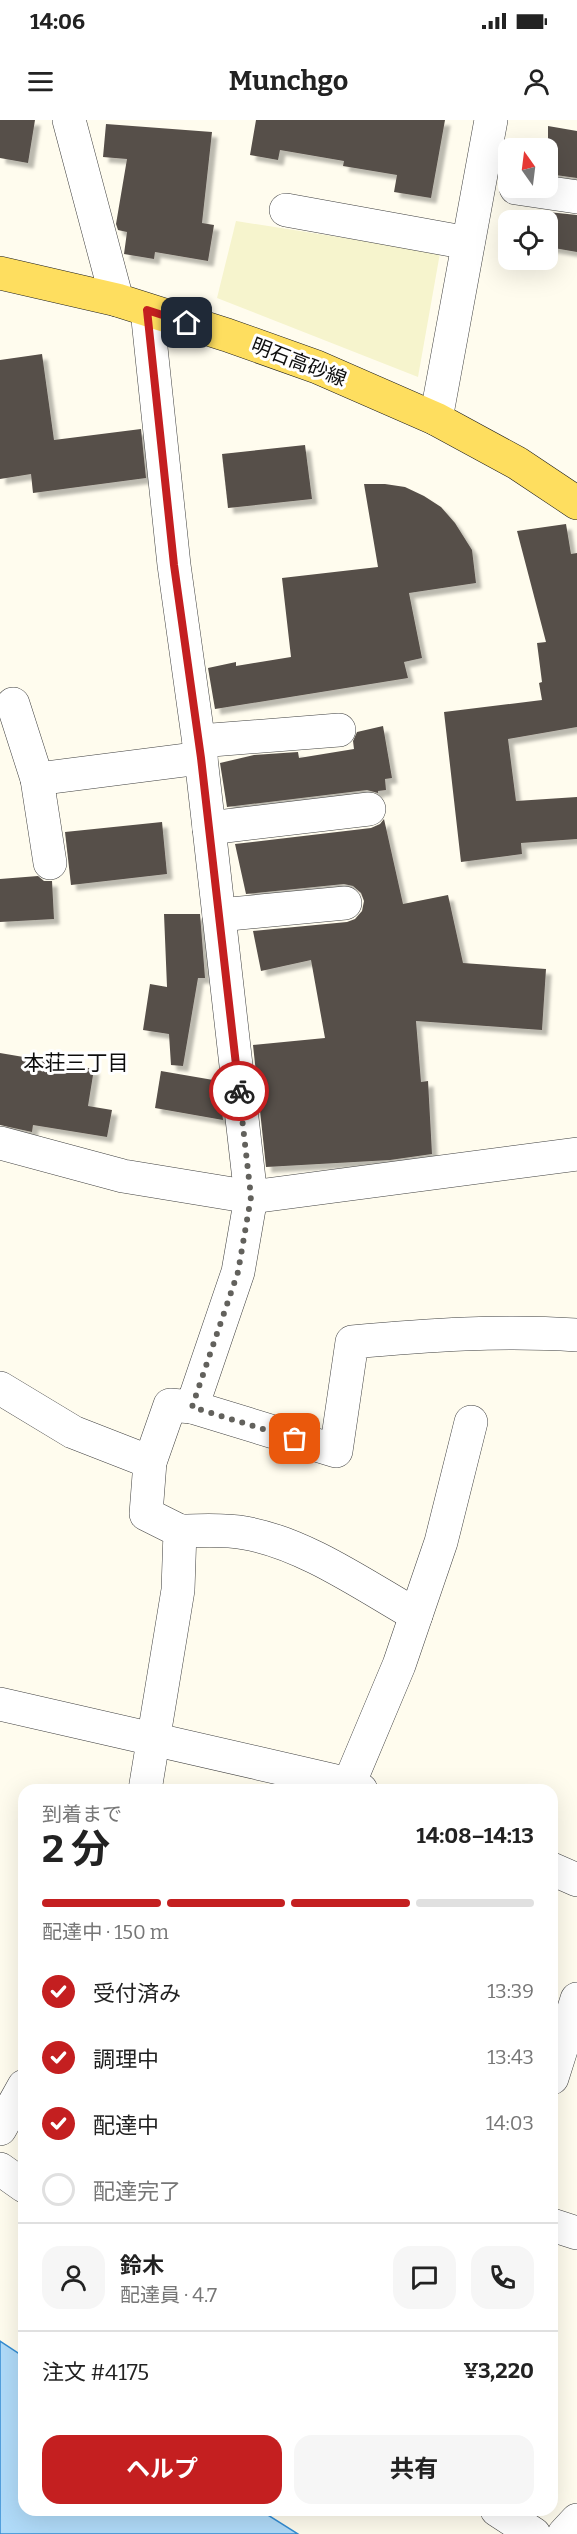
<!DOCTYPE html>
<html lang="ja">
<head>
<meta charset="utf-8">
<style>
	:root { --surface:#fff; --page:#f6f6f6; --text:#222; --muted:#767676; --line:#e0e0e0; --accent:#c41f20 }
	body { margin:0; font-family:Bitter,"Noto Sans JP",serif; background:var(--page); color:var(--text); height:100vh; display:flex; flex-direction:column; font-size:22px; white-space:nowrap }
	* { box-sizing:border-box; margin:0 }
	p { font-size:20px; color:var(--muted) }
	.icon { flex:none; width:33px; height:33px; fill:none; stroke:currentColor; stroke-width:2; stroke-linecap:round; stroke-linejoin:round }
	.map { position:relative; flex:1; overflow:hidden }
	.drawer { position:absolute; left:18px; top:1664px; width:540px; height:732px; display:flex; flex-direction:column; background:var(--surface); border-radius:18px; box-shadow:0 6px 24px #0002 }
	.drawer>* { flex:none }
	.needle { width:39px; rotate:346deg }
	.tools { position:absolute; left:498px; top:18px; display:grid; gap:12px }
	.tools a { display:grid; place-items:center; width:60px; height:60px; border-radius:12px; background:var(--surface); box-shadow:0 6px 24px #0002; font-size:30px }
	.pin { position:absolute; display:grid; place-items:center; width:51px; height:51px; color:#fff; margin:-26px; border-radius:12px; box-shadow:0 3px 9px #0006 }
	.courier { position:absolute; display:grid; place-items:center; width:60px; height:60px; margin:-30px; border:4px solid #c41f20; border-radius:50%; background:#fff; color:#222; box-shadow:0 2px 8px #0007 }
	.headline em { font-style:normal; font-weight:700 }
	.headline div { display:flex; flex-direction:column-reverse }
	.headline { display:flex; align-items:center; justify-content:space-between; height:102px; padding:0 24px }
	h1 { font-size:39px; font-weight:700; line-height:45px }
	.bar { display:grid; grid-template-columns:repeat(4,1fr); gap:9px 6px; align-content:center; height:72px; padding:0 24px }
	.bar i { height:8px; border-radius:4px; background:var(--line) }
	.bar .selected { background:var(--accent) }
	.bar p { grid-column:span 4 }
	.line { display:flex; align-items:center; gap:15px; padding:0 24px; border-top:2px solid var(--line) }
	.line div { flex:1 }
	.round { display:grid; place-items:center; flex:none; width:63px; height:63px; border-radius:18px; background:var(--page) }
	ol { padding:0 24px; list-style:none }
	li { display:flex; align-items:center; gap:18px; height:66px }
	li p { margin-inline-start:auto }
	li .icon { padding:6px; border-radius:50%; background:var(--accent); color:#fff; stroke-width:4 }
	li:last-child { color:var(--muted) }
	li i { width:33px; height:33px; border:3px solid var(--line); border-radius:50% }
	.primary-button { display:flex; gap:12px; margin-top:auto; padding:12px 24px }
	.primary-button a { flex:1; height:69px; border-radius:18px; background:var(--accent); color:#fff; font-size:24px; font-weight:700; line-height:69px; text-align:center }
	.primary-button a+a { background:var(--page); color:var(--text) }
	.status { display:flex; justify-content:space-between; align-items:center; height:42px; padding:0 30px; background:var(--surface); direction:ltr }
	.status svg { height:16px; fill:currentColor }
	header { display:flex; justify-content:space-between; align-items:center; height:78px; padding:0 24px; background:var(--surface); font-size:27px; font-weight:700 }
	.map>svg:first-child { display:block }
</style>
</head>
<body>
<div class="status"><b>14:06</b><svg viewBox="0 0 49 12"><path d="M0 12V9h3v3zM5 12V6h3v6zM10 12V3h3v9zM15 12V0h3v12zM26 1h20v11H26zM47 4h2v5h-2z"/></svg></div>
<header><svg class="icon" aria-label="menu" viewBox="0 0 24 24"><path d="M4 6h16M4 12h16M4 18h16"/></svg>Munchgo<svg class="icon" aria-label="person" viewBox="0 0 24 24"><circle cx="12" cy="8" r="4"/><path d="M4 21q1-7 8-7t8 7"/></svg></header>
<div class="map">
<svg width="577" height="2414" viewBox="0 0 577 2414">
	<defs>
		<filter id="shadow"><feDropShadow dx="5.5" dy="5.5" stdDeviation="1.5" flood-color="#0004"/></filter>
	</defs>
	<rect width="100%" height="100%" fill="#fffcee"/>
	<!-- farmland -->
	<polygon fill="#f6f4cd" points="236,101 440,133 418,257 217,178"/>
	<!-- water -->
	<polygon fill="#b0dbf9" stroke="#348dd3" stroke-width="1.5" points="0,2221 24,2237 24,2390 260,2390 298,2414 0,2414"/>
	<!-- building -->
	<g fill="#574f49" filter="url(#shadow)">
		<polygon points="0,0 35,0 28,43 0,38"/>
		<polygon points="256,0 445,0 431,78 394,72 397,55 343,46 344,41 280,30 278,40 250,35"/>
		<polygon points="106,4 212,12 202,103 214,105 208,141 155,132 154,139 124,134 127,112 118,110 116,104 127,39 103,37"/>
		<polygon points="548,6 577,11 577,58 548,54"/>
		<polygon points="548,92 577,95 577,132 548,127"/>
		<polygon points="42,234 54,320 141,309 146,358 33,373 31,354 0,359 0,240"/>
		<polygon points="305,325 312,379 228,388 222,334"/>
		<polygon points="364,364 385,364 405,367 424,376 441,387 455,403 472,430 476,463 409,473 422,538 404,542 408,558 215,589 208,548 236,542 236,546 291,537 282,458 378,447"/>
		<polygon points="566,404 571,434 577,433 577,607 508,619 516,681 577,677 577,719 521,723 522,734 461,742 444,592 542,580 539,563 542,562 537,523 546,522 517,411"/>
		<polygon points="383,606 392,658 385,659 386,670 378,671 378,673 367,670 227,687 220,643 254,635 298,632 299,638 354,629 353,621 357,612"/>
		<polygon points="384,699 403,784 448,775 463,843 546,849 542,910 416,901 421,962 428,961 432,1034 390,1040 266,1047 253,925 325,918 311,840 261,851 253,811 347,802 355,799 362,791 364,781 361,773 353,766 344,764 246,774 235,724 371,708 380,704"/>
		<polygon points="162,702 167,754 71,765 65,712"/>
		<polygon points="38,756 44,761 52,761 54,799 0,802 0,759"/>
		<polygon points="164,794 200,794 205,858 198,858 183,946 171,945 169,914 143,910 150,864 167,867"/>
		<polygon points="0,933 94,949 88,986 112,990 107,1017 33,1005 32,1012 0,1005"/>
		<polygon points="161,951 219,961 223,1000 155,988"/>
	</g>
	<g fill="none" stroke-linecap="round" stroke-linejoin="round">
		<!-- minor casing -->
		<g stroke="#404040" stroke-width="34">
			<g id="minor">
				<polyline points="69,0 117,180"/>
				<polyline points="516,68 577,77"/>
				<polyline points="286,90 468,123"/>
				<polyline points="436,299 491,0"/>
				<polyline points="13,584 37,659 50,743"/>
				<polyline points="199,621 339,610"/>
				<polyline points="37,659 201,638"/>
				<polyline points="209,708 369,689"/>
				<polyline points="219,795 345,783"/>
				<polyline points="0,1023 123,1056 251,1077 577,1034"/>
				<polyline points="0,1268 73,1312 150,1342"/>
				<path d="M 192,1287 L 336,1331 L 352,1222 C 428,1215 501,1210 577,1215"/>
				<path d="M 180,1411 C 202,1411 224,1409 245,1413 C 304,1423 365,1466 416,1495"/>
				<polyline points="0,1584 349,1664 361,1670"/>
				<polyline points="349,1664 399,1545 441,1422 471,1302"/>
				<polyline points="145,1670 178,1470 180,1411 146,1394 150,1342 170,1285 192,1287 238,1152 251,1077 201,638 174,445 147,190"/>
				<polyline points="552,1749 577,1760"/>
				<polyline points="552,1958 577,1879"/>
				<polyline points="0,2009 24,1966"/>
				<polyline points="0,2049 24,2066"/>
				<polyline points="552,2105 577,2113"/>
				<polyline points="497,2390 534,2414"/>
				<polyline points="564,2414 577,2400"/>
			</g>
		</g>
		<!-- major casing -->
		<g stroke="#1e1e1e" stroke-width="34">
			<polyline id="major" points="0,153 117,180 227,215 317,247 436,299 517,343 577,383"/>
		</g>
		<!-- minor -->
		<use href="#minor" stroke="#fff" stroke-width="33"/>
		<!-- major -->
		<use href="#major" stroke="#fede5f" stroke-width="33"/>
	</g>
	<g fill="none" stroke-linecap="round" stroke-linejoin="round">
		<!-- done -->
		<polyline stroke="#62615c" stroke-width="6" stroke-dasharray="0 10.8" points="239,971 251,1077 238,1152 192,1287 295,1319"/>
		<!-- route -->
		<polyline stroke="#c41f20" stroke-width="8" points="187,203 147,190 174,445 201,638 239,971"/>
	</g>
	<g text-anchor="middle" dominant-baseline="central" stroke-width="6" stroke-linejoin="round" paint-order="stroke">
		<!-- street labels -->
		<g font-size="20" fill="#0d0d0d" stroke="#fff">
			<text transform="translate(299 242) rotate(21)">明石高砂線</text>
		</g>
		<!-- neighbourhood labels -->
		<g font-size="21" fill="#0d0d0d" stroke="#fff">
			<text x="76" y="943">本荘三丁目</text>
		</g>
	</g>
</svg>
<div class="tools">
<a><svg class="needle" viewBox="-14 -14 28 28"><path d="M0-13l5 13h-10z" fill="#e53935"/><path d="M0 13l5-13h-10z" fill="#767676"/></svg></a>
<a><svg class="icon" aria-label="locate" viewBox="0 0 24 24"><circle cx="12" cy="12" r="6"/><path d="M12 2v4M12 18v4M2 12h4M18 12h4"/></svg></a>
</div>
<div class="pin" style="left:295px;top:1319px;background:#ea580c"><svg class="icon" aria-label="bag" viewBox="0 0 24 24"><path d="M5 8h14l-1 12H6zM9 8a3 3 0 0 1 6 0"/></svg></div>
<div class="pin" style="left:187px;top:203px;background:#1f2937"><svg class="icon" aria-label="home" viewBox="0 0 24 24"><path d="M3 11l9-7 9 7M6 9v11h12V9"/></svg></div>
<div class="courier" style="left:239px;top:971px"><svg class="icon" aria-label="bike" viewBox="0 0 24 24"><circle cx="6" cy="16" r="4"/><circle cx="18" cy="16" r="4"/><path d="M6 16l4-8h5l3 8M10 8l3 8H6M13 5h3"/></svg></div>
<section class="drawer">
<div class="headline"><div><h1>2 分</h1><p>到着まで</p></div><em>14:08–14:13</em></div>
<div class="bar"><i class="selected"></i><i class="selected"></i><i class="selected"></i><i></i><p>配達中 · 150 m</p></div>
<ol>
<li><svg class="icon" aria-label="check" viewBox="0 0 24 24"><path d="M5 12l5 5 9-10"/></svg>受付済み<p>13:39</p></li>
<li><svg class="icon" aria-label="check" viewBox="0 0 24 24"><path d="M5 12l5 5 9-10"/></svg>調理中<p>13:43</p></li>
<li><svg class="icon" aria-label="check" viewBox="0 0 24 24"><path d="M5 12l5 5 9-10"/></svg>配達中<p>14:03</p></li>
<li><i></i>配達完了</li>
</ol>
<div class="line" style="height:108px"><a class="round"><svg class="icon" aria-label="person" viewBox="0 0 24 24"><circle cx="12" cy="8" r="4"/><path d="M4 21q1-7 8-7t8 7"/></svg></a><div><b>鈴木</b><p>配達員 · 4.7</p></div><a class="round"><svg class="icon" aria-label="chat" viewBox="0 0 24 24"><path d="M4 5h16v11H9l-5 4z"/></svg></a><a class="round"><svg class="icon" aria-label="phone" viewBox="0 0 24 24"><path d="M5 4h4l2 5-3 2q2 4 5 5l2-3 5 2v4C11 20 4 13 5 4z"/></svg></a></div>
<div class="line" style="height:78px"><div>注文 #4175</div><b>¥3,220</b></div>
<div class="primary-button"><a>ヘルプ</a><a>共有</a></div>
</section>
</div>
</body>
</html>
